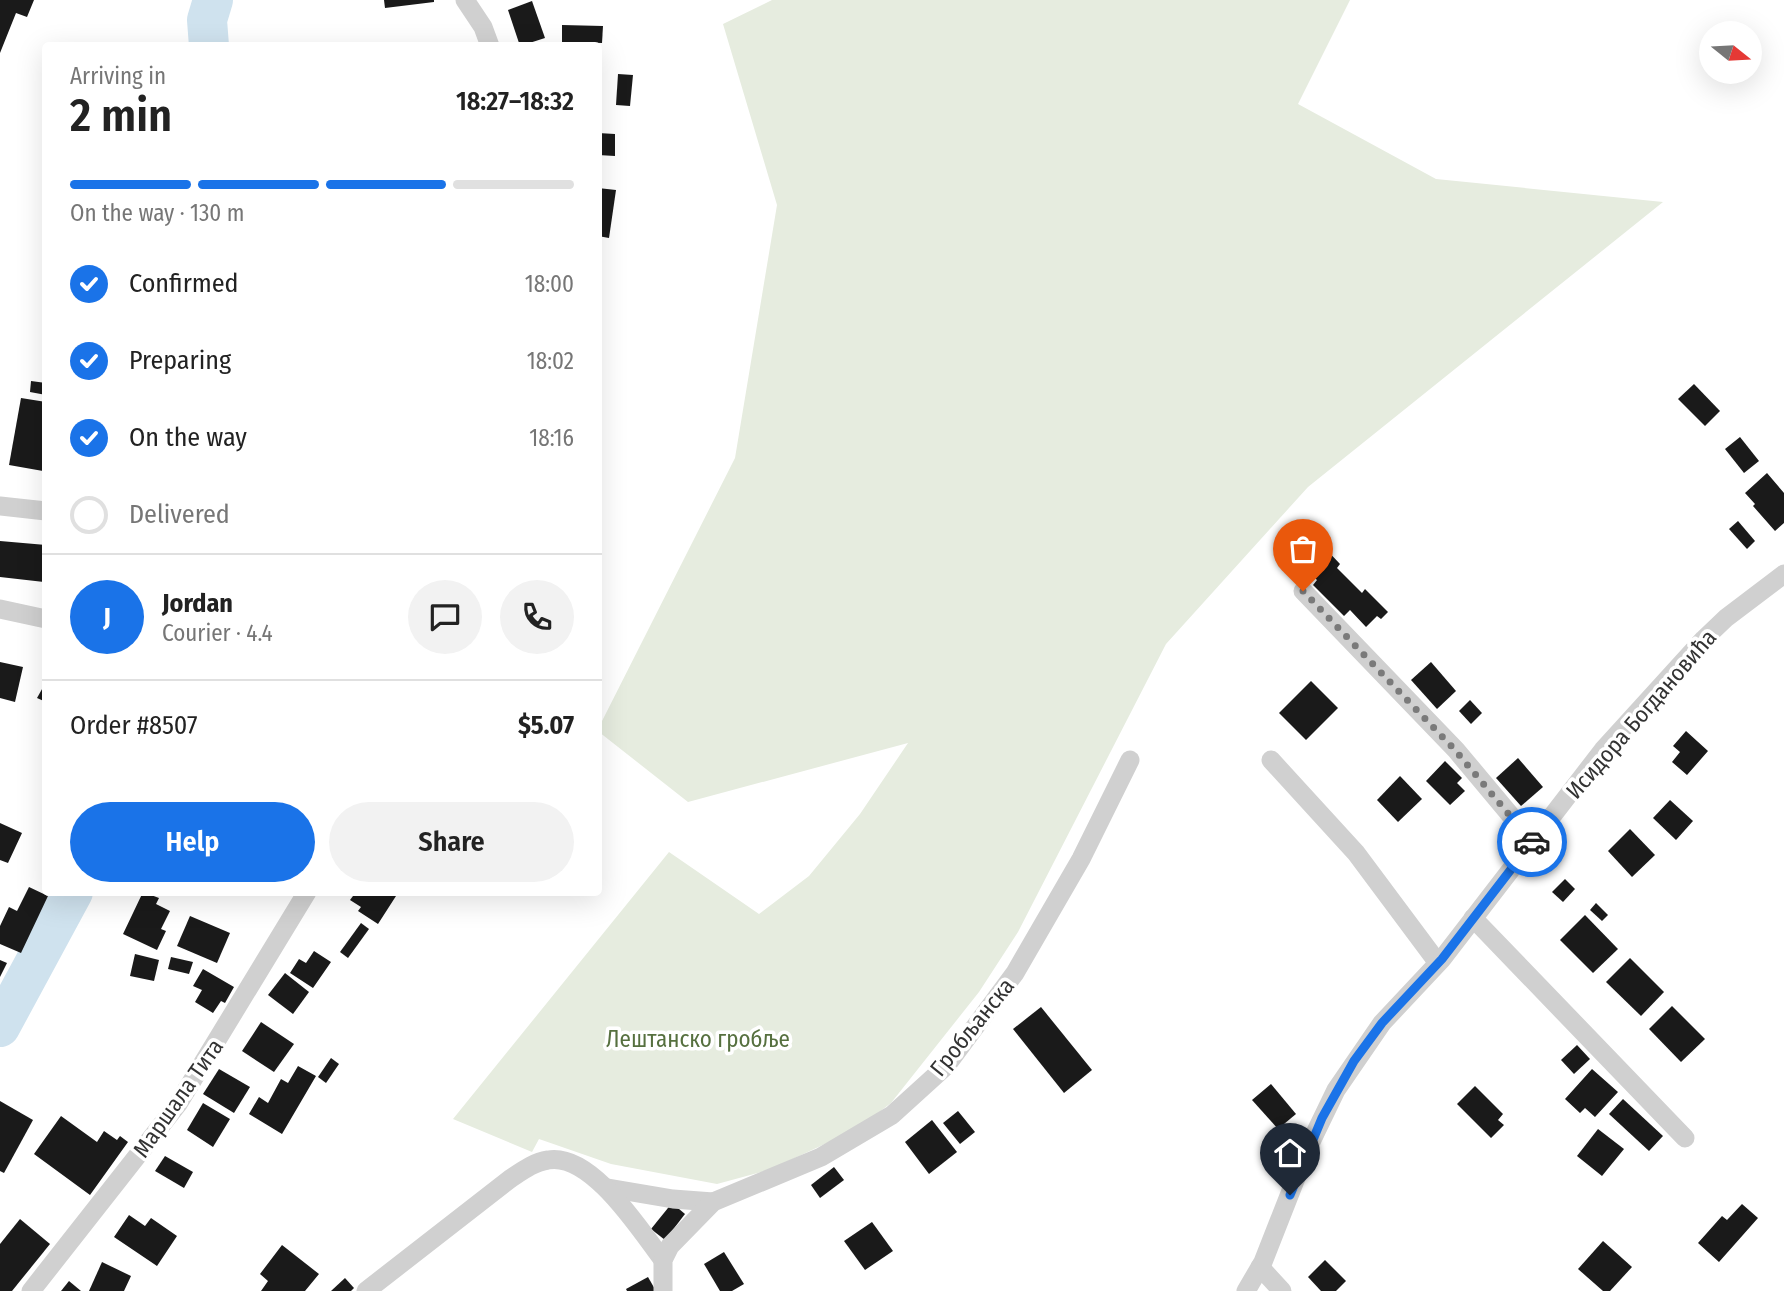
<!DOCTYPE html>
<html lang="en">
<head>
<meta charset="utf-8">
<style>
	:root { --surface:#fff; --page:#f2f2f2; --text:#222; --muted:#767676; --line:#e0e0e0; --accent:#1a73e8 }
	body { margin:0; font-family:"Fira Sans Condensed",sans-serif; background:var(--page); color:var(--text); height:100vh; display:flex; flex-direction:column; font-size:26px; white-space:nowrap }
	* { box-sizing:border-box; margin:0 }
	p { font-size:23px; color:var(--muted) }
	.icon { flex:none; width:38px; height:38px; fill:none; stroke:currentColor; stroke-width:2; stroke-linecap:round; stroke-linejoin:round }
	.map { position:relative; flex:1; overflow:hidden }
	.panel { position:absolute; left:42px; top:42px; width:560px; height:854px; display:flex; flex-direction:column; background:var(--surface); border-radius:7px; box-shadow:0 7px 28px #0002 }
	.panel>* { flex:none }
	.needle { width:46px; rotate:108deg }
	.controls { position:absolute; left:1699px; top:21px; display:grid; gap:14px }
	.controls a { display:grid; place-items:center; width:63px; height:63px; border-radius:50%; background:var(--surface); box-shadow:0 7px 28px #0002; font-size:35px }
	.pin { position:absolute; display:grid; place-items:center; width:60px; height:60px; color:#fff; margin:-72px -30px; border-radius:50% 50% 50% 0; rotate:-45deg; box-shadow:0 0 7px #0007 }
	.pin .icon { rotate:45deg }
	.courier { position:absolute; display:grid; place-items:center; width:70px; height:70px; margin:-35px; border:5px solid #1a73e8; border-radius:50%; background:#fff; color:#222; box-shadow:0 2px 9px #0007 }
	.summary em { font-style:normal; font-weight:600 }
	.summary div { display:flex; flex-direction:column-reverse }
	.summary { display:flex; align-items:center; justify-content:space-between; height:119px; padding:0 28px }
	h1 { font-size:46px; font-weight:600; line-height:52px }
	.bar { display:grid; grid-template-columns:repeat(4,1fr); gap:10px 7px; align-content:center; height:84px; padding:0 28px }
	.bar i { height:9px; border-radius:5px; background:var(--line) }
	.bar .on { background:var(--accent) }
	.bar p { grid-column:span 4 }
	.line { display:flex; align-items:center; gap:18px; padding:0 28px; border-top:2px solid var(--line) }
	.line div { flex:1 }
	.round { display:grid; place-items:center; flex:none; width:74px; height:74px; border-radius:37px; background:var(--page) }
	ol { padding:0 28px; list-style:none }
	li { display:flex; align-items:center; gap:21px; height:77px }
	li p { margin-inline-start:auto }
	li .icon { padding:7px; border-radius:50%; background:var(--accent); color:#fff; stroke-width:4 }
	li:last-child { color:var(--muted) }
	li i { width:38px; height:38px; border:4px solid var(--line); border-radius:50% }
	.cta { display:flex; gap:14px; margin-top:auto; padding:14px 28px }
	.cta a { flex:1; height:80px; border-radius:42px; background:var(--accent); color:#fff; font-size:28px; font-weight:600; line-height:80px; text-align:center }
	.cta a+a { background:var(--page); color:var(--text) }
	.map>svg:first-child { display:block }
</style>
</head>
<body>
<div class="map">
<svg width="1784" height="1291" viewBox="0 0 1784 1291">
	<rect width="100%" height="100%" fill="#fff"/>
	<!-- green -->
	<polygon fill="#e6ecdf" points="772,0 1350,0 1298,104 1436,179 1663,202 1308,487 1166,644 1018,932 979,992 891,1103 857,1129 769,1170 717,1184 611,1164 539,1139 532,1152 453,1119 669,852 759,914 809,876 860,814 908,743 688,802 599,732 599,727 735,458 777,205 723,24"/>
	<g fill="none" stroke-linecap="round" stroke-linejoin="round">
		<!-- river -->
		<g stroke="#cfe2ee" stroke-width="40">
			<polyline points="209,46 207,20 213,0"/>
			<polyline points="0,1027 73,892"/>
		</g>
	</g>
	<!-- building -->
	<g fill="#1a1a1a">
		<polygon points="0,0 34,0 27,17 16,13 0,53"/>
		<polygon points="384,0 434,0 434,2 385,8"/>
		<polygon points="532,1 545,38 520,46 508,10"/>
		<polygon points="562,25 603,26 602,43 562,42"/>
		<polygon points="618,74 633,75 630,106 616,105"/>
		<polygon points="598,133 615,134 615,156 598,155"/>
		<polygon points="598,188 616,190 609,238 598,236"/>
		<polygon points="31,381 46,383 46,395 30,392"/>
		<polygon points="1694,384 1720,411 1705,426 1678,399"/>
		<polygon points="21,398 46,402 46,457 43,471 9,465"/>
		<polygon points="1740,437 1759,461 1744,473 1725,449"/>
		<polygon points="1767,473 1784,493 1784,523 1775,531 1753,506 1755,504 1745,493"/>
		<polygon points="1738,521 1755,541 1747,549 1729,529"/>
		<polygon points="0,541 46,545 44,582 0,577"/>
		<polygon points="1322,545 1340,564 1337,568 1362,593 1365,589 1388,612 1381,619 1377,616 1366,627 1350,610 1344,616 1313,585 1317,580 1302,565"/>
		<polygon points="0,662 23,667 15,702 0,698"/>
		<polygon points="1431,662 1456,691 1437,709 1411,680"/>
		<polygon points="1311,681 1338,708 1306,740 1279,713"/>
		<polygon points="46,682 46,702 37,698"/>
		<polygon points="1470,700 1482,713 1471,724 1459,711"/>
		<polygon points="1686,731 1708,751 1687,775 1672,762 1680,752 1673,746"/>
		<polygon points="1518,758 1543,787 1521,806 1496,778"/>
		<polygon points="1445,761 1462,778 1457,783 1465,791 1450,805 1426,781"/>
		<polygon points="1400,776 1422,799 1398,822 1377,800"/>
		<polygon points="1670,800 1693,821 1676,840 1653,818"/>
		<polygon points="0,823 22,833 8,863 0,860"/>
		<polygon points="1630,829 1655,855 1632,877 1608,851"/>
		<polygon points="1565,879 1575,889 1563,902 1552,892"/>
		<polygon points="29,887 48,896 21,953 0,944 0,926 9,907 17,911"/>
		<polygon points="143,892 159,898 156,904 170,911 161,929 166,931 157,950 123,934"/>
		<polygon points="356,892 392,892 396,896 378,924 358,911 361,907 350,900"/>
		<polygon points="1596,903 1608,915 1602,921 1590,910"/>
		<polygon points="1585,915 1618,949 1593,973 1560,940"/>
		<polygon points="190,916 230,933 217,963 177,946"/>
		<polygon points="361,923 369,929 348,958 340,952"/>
		<polygon points="314,951 331,962 313,988 290,973 299,959 306,963"/>
		<polygon points="135,954 159,960 154,981 130,976"/>
		<polygon points="171,957 193,962 189,974 168,969"/>
		<polygon points="1630,958 1664,992 1641,1016 1606,982"/>
		<polygon points="0,960 7,963 0,977"/>
		<polygon points="203,969 234,987 225,1003 221,1001 213,1013 195,1002 202,990 193,986"/>
		<polygon points="285,973 309,992 293,1014 268,995"/>
		<polygon points="1672,1006 1705,1039 1681,1062 1649,1029"/>
		<polygon points="1041,1007 1092,1070 1064,1093 1013,1029"/>
		<polygon points="261,1022 294,1044 274,1072 242,1051"/>
		<polygon points="1577,1045 1590,1059 1574,1074 1561,1060"/>
		<polygon points="331,1058 339,1064 326,1083 318,1077"/>
		<polygon points="298,1066 316,1076 282,1134 249,1114 259,1097 268,1103 281,1079 288,1083"/>
		<polygon points="219,1069 250,1087 234,1113 203,1094"/>
		<polygon points="1592,1069 1618,1092 1595,1117 1585,1108 1580,1113 1565,1099"/>
		<polygon points="1271,1084 1296,1114 1278,1129 1252,1100"/>
		<polygon points="1475,1086 1503,1114 1498,1120 1504,1125 1491,1138 1457,1104"/>
		<polygon points="1623,1099 1663,1136 1649,1151 1609,1114"/>
		<polygon points="0,1101 33,1120 4,1173 0,1171"/>
		<polygon points="203,1103 230,1119 213,1147 187,1130"/>
		<polygon points="958,1111 975,1132 960,1144 943,1123"/>
		<polygon points="61,1116 97,1142 104,1131 117,1140 120,1136 128,1142 90,1195 34,1154"/>
		<polygon points="932,1120 957,1152 929,1174 905,1142"/>
		<polygon points="1285,1127 1302,1145 1293,1154 1276,1135"/>
		<polygon points="1598,1129 1624,1149 1602,1176 1577,1156"/>
		<polygon points="165,1156 193,1172 184,1188 155,1171"/>
		<polygon points="834,1167 844,1180 820,1198 811,1185"/>
		<polygon points="672,1203 685,1214 665,1240 651,1229"/>
		<polygon points="1742,1204 1758,1218 1719,1262 1698,1243 1722,1216 1727,1220"/>
		<polygon points="129,1215 145,1226 151,1218 177,1236 157,1266 114,1237"/>
		<polygon points="20,1219 50,1244 12,1291 0,1291 0,1244"/>
		<polygon points="872,1222 893,1251 865,1270 844,1241"/>
		<polygon points="1603,1241 1632,1267 1610,1291 1603,1291 1578,1269"/>
		<polygon points="282,1245 319,1274 305,1291 261,1291 268,1281 260,1274"/>
		<polygon points="724,1252 744,1284 732,1291 720,1291 704,1264"/>
		<polygon points="1325,1260 1346,1281 1336,1291 1321,1291 1308,1277"/>
		<polygon points="102,1262 131,1276 124,1291 89,1291"/>
		<polygon points="648,1277 656,1291 627,1291 626,1289"/>
		<polygon points="345,1278 354,1288 351,1291 331,1291"/>
		<polygon points="69,1281 81,1291 61,1291"/>
	</g>
	<g fill="none" stroke-linecap="round" stroke-linejoin="round">
		<!-- street -->
		<g stroke="#d0d0d0" stroke-width="19">
			<polyline points="465,0 483,27 490,46"/>
			<polyline points="0,506 46,511"/>
			<polyline points="1303,591 1456,750 1532,841"/>
			<polyline points="0,609 46,619"/>
			<polyline points="1271,760 1356,853 1438,963"/>
			<polyline points="1473,918 1685,1138"/>
			<polyline points="608,1188 673,1199 713,1202"/>
			<polyline points="1260,1267 1282,1291"/>
			<polyline points="31,1291 178,1104 307,892"/>
			<path d="M 366,1291 L 510,1179 C 522,1171 534,1162 548,1160 C 591,1152 640,1230 663,1260"/>
			<polyline points="663,1291 663,1260 670,1246 713,1202 821,1157 892,1115 946,1066 1015,973 1081,859 1130,760"/>
			<polyline points="1246,1291 1263,1262 1307,1150 1336,1090 1382,1023 1442,959 1603,750 1704,639 1726,618 1784,574"/>
		</g>
	</g>
	<g fill="none" stroke-linecap="round" stroke-linejoin="round">
		<!-- done -->
		<polyline stroke="#7a7a7a" stroke-width="7" stroke-dasharray="0 12.6" points="1303,591 1455,750 1532,842"/>
		<!-- route -->
		<polyline stroke="#1a73e8" stroke-width="9" points="1290,1195 1322,1118 1354,1061 1382,1023 1442,959 1532,842"/>
	</g>
	<g text-anchor="middle" dominant-baseline="central" stroke-width="7" stroke-linejoin="round" paint-order="stroke">
		<!-- street labels -->
		<g font-size="23" fill="#333" stroke="#fff">
			<text transform="translate(1641 714) rotate(-49)">Исидора Богдановића</text>
			<text transform="translate(972 1027) rotate(-51)">Гробљанска</text>
			<text transform="translate(178 1098) rotate(-55)">Маршала Тита</text>
		</g>
		<!-- park labels -->
		<g font-size="23" fill="#56703f" stroke="#fff">
			<text x="698" y="1039">Лештанско гробље</text>
		</g>
	</g>
</svg>
<div class="controls">
<a><svg class="needle" viewBox="-14 -14 28 28"><path d="M0-13l5 13h-10z" fill="#e53935"/><path d="M0 13l5-13h-10z" fill="#767676"/></svg></a>
</div>
<div class="pin" style="left:1303px;top:591px;background:#ea580c"><svg class="icon" aria-label="bag" viewBox="0 0 24 24"><path d="M5 8h14l-1 12H6zM9 8a3 3 0 0 1 6 0"/></svg></div>
<div class="pin" style="left:1290px;top:1195px;background:#1f2937"><svg class="icon" aria-label="home" viewBox="0 0 24 24"><path d="M3 11l9-7 9 7M6 9v11h12V9"/></svg></div>
<div class="courier" style="left:1532px;top:842px"><svg class="icon" aria-label="car" viewBox="0 0 24 24"><path d="M5 17H2v-5l4-1 3-4h7l3 4 3 1v5h-3M9 17h6M6 11h13"/><circle cx="7" cy="17" r="2"/><circle cx="17" cy="17" r="2"/></svg></div>
<section class="panel">
<div class="summary"><div><h1>2 min</h1><p>Arriving in</p></div><em>18:27–18:32</em></div>
<div class="bar"><i class="on"></i><i class="on"></i><i class="on"></i><i></i><p>On the way · 130 m</p></div>
<ol>
<li><svg class="icon" aria-label="check" viewBox="0 0 24 24"><path d="M5 12l5 5 9-10"/></svg>Confirmed<p>18:00</p></li>
<li><svg class="icon" aria-label="check" viewBox="0 0 24 24"><path d="M5 12l5 5 9-10"/></svg>Preparing<p>18:02</p></li>
<li><svg class="icon" aria-label="check" viewBox="0 0 24 24"><path d="M5 12l5 5 9-10"/></svg>On the way<p>18:16</p></li>
<li><i></i>Delivered</li>
</ol>
<div class="line" style="height:126px"><b class="round" style="background:var(--accent);color:#fff">J</b><div><b>Jordan</b><p>Courier · 4.4</p></div><a class="round"><svg class="icon" aria-label="chat" viewBox="0 0 24 24"><path d="M4 5h16v11H9l-5 4z"/></svg></a><a class="round"><svg class="icon" aria-label="phone" viewBox="0 0 24 24"><path d="M5 4h4l2 5-3 2q2 4 5 5l2-3 5 2v4C11 20 4 13 5 4z"/></svg></a></div>
<div class="line" style="height:91px"><div>Order #8507</div><b>$5.07</b></div>
<div class="cta"><a>Help</a><a>Share</a></div>
</section>
</div>
</body>
</html>
